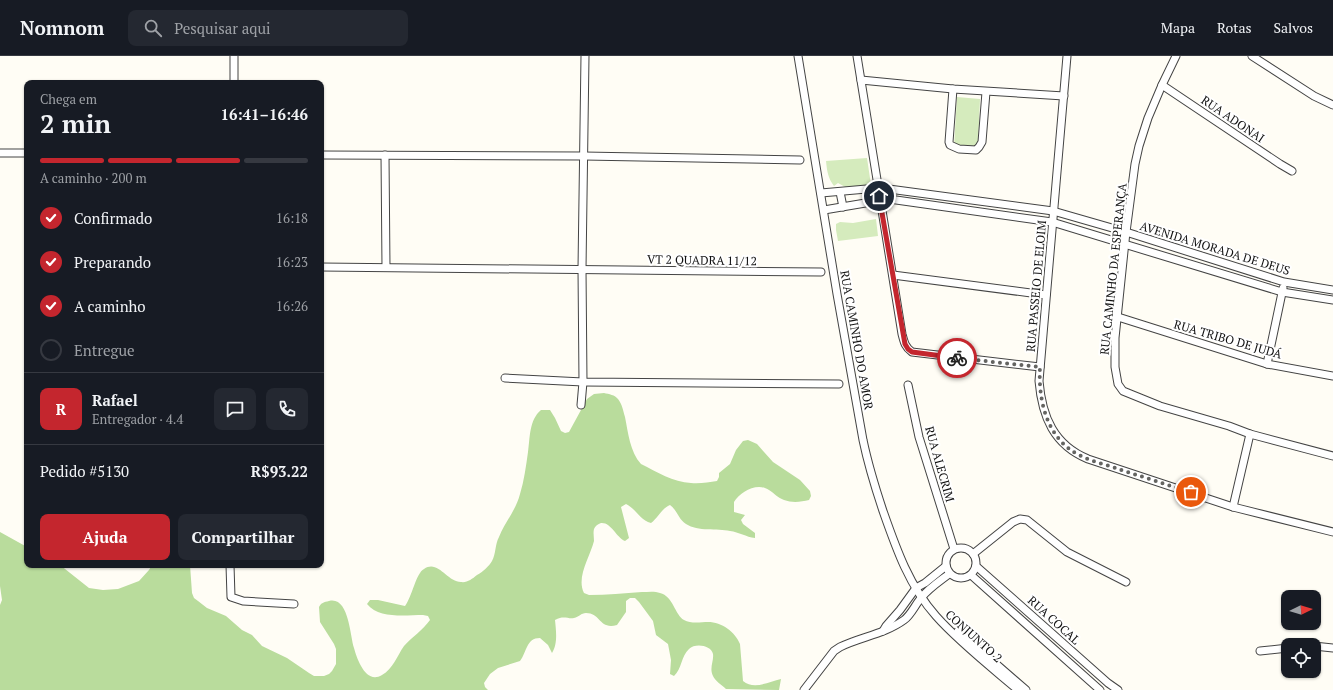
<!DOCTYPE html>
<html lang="pt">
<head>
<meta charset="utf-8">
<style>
	:root { --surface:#171b24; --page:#242831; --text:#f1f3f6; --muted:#9ea1a6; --line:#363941; --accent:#c4262e }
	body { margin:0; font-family:"PT Serif",serif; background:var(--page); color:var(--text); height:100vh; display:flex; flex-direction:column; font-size:15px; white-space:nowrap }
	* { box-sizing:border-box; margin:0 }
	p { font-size:13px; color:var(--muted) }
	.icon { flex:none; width:22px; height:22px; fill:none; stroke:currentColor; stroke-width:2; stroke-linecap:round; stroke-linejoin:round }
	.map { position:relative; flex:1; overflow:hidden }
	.side { position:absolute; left:24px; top:24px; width:300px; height:488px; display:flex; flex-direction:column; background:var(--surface); border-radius:8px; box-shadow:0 1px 3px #0004 }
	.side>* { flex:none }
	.needle { width:26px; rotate:85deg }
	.fabs { position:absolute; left:1281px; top:534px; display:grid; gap:8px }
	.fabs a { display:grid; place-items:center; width:40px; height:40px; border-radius:8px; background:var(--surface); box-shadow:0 1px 3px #0004; font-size:20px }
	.pin { position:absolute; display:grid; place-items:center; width:34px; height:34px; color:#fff; margin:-17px; border:2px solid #fff; border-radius:50%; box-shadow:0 1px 4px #0007 }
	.courier { position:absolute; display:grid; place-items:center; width:40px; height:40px; margin:-20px; border:3px solid #c4262e; border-radius:50%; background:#fff; color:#222; box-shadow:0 1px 5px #0007 }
	.overview em { font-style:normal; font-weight:600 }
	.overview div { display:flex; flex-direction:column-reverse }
	.overview { display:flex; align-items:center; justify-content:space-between; height:68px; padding:0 16px }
	h1 { font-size:26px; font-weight:600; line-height:30px }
	.bar { display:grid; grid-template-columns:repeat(4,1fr); gap:6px 4px; align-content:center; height:48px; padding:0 16px }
	.bar i { height:5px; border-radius:3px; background:var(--line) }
	.bar .current { background:var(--accent) }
	.bar p { grid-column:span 4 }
	.line { display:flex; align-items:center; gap:10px; padding:0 16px; border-top:1px solid var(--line) }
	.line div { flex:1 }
	.round { display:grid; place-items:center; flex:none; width:42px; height:42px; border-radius:8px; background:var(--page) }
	ol { padding:0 16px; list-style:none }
	li { display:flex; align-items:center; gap:12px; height:44px }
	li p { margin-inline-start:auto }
	li .icon { padding:4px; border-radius:50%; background:var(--accent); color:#fff; stroke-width:4 }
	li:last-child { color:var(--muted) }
	li i { width:22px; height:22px; border:2px solid var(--line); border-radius:50% }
	.primary-button { display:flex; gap:8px; margin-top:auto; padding:8px 16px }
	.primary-button a { flex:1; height:46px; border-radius:8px; background:var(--accent); color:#fff; font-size:16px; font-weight:600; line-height:46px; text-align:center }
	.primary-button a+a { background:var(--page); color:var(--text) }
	header { display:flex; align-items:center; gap:24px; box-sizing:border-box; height:56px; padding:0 20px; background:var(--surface); border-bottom:1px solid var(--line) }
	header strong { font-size:19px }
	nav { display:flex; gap:22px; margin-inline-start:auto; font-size:14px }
	.search { width:280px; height:36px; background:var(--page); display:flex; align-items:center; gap:10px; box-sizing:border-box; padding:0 14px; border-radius:8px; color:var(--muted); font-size:15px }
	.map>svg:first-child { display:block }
</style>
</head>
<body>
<header>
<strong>Nomnom</strong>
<div class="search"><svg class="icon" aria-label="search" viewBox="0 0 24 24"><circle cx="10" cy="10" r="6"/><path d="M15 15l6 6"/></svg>Pesquisar aqui</div>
<nav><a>Mapa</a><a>Rotas</a><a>Salvos</a></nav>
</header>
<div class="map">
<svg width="1333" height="634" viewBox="0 0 1333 634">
	<rect width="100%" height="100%" fill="#fffdf5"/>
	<!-- green -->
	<g fill="#d5ebbd">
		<polygon points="957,41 980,43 978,91 954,91"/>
		<path d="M 867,102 L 871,129 L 847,132 L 838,127 L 834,130 C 828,122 827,115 826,105 Z"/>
		<polygon points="876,163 878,180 838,185 836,174 836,168 840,166 853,167"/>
	</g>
	<!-- forest -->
	<path fill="#b9dc9c" d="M 604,337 C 609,338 615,339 618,343 C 622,348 623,354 625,361 C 628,376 630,396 641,408 C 657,416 673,426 691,427 C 700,428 709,426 717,425 L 719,421 L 719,417 L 730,408 L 736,394 L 743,385 L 748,384 L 757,388 L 773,406 L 800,424 L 810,435 L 811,440 L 809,444 C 801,446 792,447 784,444 C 778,442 774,437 769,434 C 757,426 740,436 734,446 L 734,456 L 745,459 L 741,464 L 743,468 L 755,477 L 755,482 C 746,481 739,476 730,475 C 717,472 698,476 686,468 C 679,464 677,454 670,449 C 661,453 658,462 651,467 C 640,464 636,453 626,448 L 621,451 L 629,482 L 625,485 C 616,481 611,466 601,467 C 598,468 595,470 594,473 C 593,477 594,481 594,485 C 590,501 576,521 584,537 L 589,539 C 607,539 624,537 642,536 C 648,536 655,535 660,537 C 673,540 675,559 684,564 C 691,568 701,566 708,566 C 722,566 735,576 740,588 L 743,625 C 754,634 768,626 781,623 L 779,634 L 726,633 C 722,629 715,625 713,620 C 709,612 714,605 713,598 C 711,589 695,587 689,593 C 681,600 682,613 674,620 L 670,618 L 671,604 L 668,588 L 656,579 L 653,565 L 639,546 L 635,542 L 630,542 L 626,545 L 626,556 L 617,569 C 599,574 601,557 586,557 C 581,557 579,561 574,562 C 567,563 564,559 555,564 C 556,574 558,588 552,597 L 548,589 L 540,582 C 526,582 527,596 520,605 L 498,612 L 490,618 L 484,627 L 485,631 L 488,634 L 0,634 L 0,549 L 2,544 L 0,530 L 0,476 L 27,491 L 27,509 L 60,509 L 89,532 L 103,534 L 118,533 L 139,525 L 149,514 L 152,509 L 190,509 L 192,537 L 194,542 L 198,545 L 207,552 L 226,560 L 242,574 L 252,579 L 262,590 L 287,602 L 309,617 L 314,620 L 324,620 L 329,618 L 332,615 L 336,608 L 336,593 L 334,588 L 320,566 L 319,551 C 321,547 324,546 329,545 C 349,540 350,580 354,592 C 357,603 366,629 382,619 C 393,613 397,600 404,590 C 412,581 423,574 430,564 L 428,560 L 423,559 C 405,559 379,563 367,548 L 370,544 L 378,544 L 405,550 C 412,541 416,517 424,513 C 438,503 447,526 461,526 C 467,527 472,523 477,519 C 483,516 489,510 492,505 C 496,498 495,488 499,481 C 505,466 516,454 520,438 C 524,425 526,410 528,396 C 530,382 529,364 541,354 L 550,354 L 555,362 L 561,375 L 565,377 L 569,376 L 587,343 L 594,338 Z"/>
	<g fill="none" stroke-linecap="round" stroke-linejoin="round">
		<!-- minor casing -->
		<g stroke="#444" stroke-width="9">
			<g id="minor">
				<path d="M 798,0 L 837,238 L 863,384 C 868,408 875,431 883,455 C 896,492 909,530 936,560 C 959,586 991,611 1018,634"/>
				<path d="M 857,0 L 902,278 C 904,286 905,291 912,296 L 1040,311"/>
				<path d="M 1067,0 L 1039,325 C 1042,361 1054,389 1088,403 L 1233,451 L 1333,476"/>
				<polyline points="1176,0 1162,29 1148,62 1139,90 1135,108 1126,176 1115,282 1115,311 1118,328 1123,335 1160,350 1229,370 1250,378 1333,400"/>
				<polyline points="1252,0 1314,40 1333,49"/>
				<polyline points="861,24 953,33 1064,40"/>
				<polyline points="234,27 234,0"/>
				<polyline points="1162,29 1280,108 1292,115"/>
				<polyline points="953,33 949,86 950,89 959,93 976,94 979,91 982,86 986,36"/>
				<polyline points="0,97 27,97"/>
				<polyline points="321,99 584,100 800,104"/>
				<polyline points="385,99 386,211"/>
				<polyline points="840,136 843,151"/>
				<polyline points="821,137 878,132 889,133 1053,155 1126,176 1284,226 1333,234"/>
				<polyline points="824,154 889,143 1052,166 1282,236 1333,244"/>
				<polyline points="321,211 821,216"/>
				<polyline points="893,219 1046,239"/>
				<polyline points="1118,261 1267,308 1333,320"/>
				<polyline points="1267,308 1283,232"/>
				<polyline points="505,322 583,326 839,328"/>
				<polyline points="908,329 919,381 954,493"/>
				<polyline points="581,349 583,326 582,213 585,0"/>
				<polyline points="1233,451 1250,378"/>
				<circle cx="961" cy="507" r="15"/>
				<polyline points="973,498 1013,466 1020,463 1027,464 1067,496 1126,526"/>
				<polyline points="230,509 231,541 243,545 294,548"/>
				<polyline points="976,510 1108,627 1118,634"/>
				<polyline points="971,519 1100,634"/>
				<polyline points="883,575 886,570 900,554 916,532 925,527 946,510"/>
				<polyline points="958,575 1026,634"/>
				<polyline points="1314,590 1333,592"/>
				<polyline points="1260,595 1288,592"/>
				<path d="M 804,634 L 834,595 L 840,591 C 860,581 885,578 904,564 C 911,559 915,549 921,542 C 929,532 940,525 949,518"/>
			</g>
		</g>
		<!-- minor -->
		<use href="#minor" stroke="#fff" stroke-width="7"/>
	</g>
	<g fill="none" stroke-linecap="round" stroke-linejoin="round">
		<!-- done -->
		<path stroke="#646461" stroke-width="4" stroke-dasharray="0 7.2" d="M 957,302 L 1040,311 C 1038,345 1047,384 1081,400 C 1093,406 1108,409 1121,414 C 1144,421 1167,429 1191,436"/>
		<!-- route -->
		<polyline stroke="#c4262e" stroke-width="5" points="879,140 905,288 908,293 912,296 957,302"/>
	</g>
	<g text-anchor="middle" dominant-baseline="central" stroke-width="4" stroke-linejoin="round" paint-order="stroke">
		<!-- street labels -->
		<g font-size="12" fill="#111" stroke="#fff">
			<text transform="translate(1233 63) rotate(34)">RUA ADONAI</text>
			<text transform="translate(1215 192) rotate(17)">AVENIDA MORADA DE DEUS</text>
			<text transform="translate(702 204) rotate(1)">VT 2 QUADRA 11/12</text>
			<text transform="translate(1113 213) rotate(-84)">RUA CAMINHO DA ESPERANÇA</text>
			<text transform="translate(1036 230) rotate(-85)">RUA PASSEIO DE ELOIM</text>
			<text transform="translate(1228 283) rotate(16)">RUA TRIBO DE JUDÁ</text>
			<text transform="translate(857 284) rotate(80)">RUA CAMINHO DO AMOR</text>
			<text transform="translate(940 408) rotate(74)">RUA ALECRIM</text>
			<text transform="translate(1054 564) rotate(42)">RUA COCAL</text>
			<text transform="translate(974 580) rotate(42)">CONJUNTO 2</text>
		</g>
	</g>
</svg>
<div class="fabs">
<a><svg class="needle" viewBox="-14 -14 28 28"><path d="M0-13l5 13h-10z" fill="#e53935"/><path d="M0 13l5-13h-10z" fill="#9ea1a6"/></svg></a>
<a><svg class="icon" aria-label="locate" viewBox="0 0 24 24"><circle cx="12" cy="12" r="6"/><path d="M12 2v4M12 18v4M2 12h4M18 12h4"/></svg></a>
</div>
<div class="pin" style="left:1191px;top:436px;background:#ea580c"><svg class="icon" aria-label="bag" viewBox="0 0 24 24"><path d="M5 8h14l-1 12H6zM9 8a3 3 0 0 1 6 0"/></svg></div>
<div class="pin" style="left:879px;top:140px;background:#1f2937"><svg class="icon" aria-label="home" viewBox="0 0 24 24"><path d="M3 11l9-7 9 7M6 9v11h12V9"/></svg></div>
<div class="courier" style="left:957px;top:302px"><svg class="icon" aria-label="bike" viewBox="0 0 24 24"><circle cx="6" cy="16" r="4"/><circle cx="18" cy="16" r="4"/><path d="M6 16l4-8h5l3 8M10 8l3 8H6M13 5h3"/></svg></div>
<section class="side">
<div class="overview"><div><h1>2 min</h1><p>Chega em</p></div><em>16:41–16:46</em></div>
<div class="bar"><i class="current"></i><i class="current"></i><i class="current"></i><i></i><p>A caminho · 200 m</p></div>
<ol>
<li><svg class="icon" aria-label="check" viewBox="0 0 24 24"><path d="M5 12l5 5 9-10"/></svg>Confirmado<p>16:18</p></li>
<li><svg class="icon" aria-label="check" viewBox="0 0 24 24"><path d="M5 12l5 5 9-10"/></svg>Preparando<p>16:23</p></li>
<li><svg class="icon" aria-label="check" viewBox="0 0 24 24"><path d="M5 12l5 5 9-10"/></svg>A caminho<p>16:26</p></li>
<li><i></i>Entregue</li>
</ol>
<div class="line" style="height:72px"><b class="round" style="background:var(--accent);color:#fff">R</b><div><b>Rafael</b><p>Entregador · 4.4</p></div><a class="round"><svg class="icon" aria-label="chat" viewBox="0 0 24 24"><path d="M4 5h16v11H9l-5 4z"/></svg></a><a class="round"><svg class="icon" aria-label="phone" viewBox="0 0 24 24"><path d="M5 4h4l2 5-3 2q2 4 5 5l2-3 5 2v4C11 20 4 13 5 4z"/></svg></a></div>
<div class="line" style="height:52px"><div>Pedido #5130</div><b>R$93.22</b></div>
<div class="primary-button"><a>Ajuda</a><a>Compartilhar</a></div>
</section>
</div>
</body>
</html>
